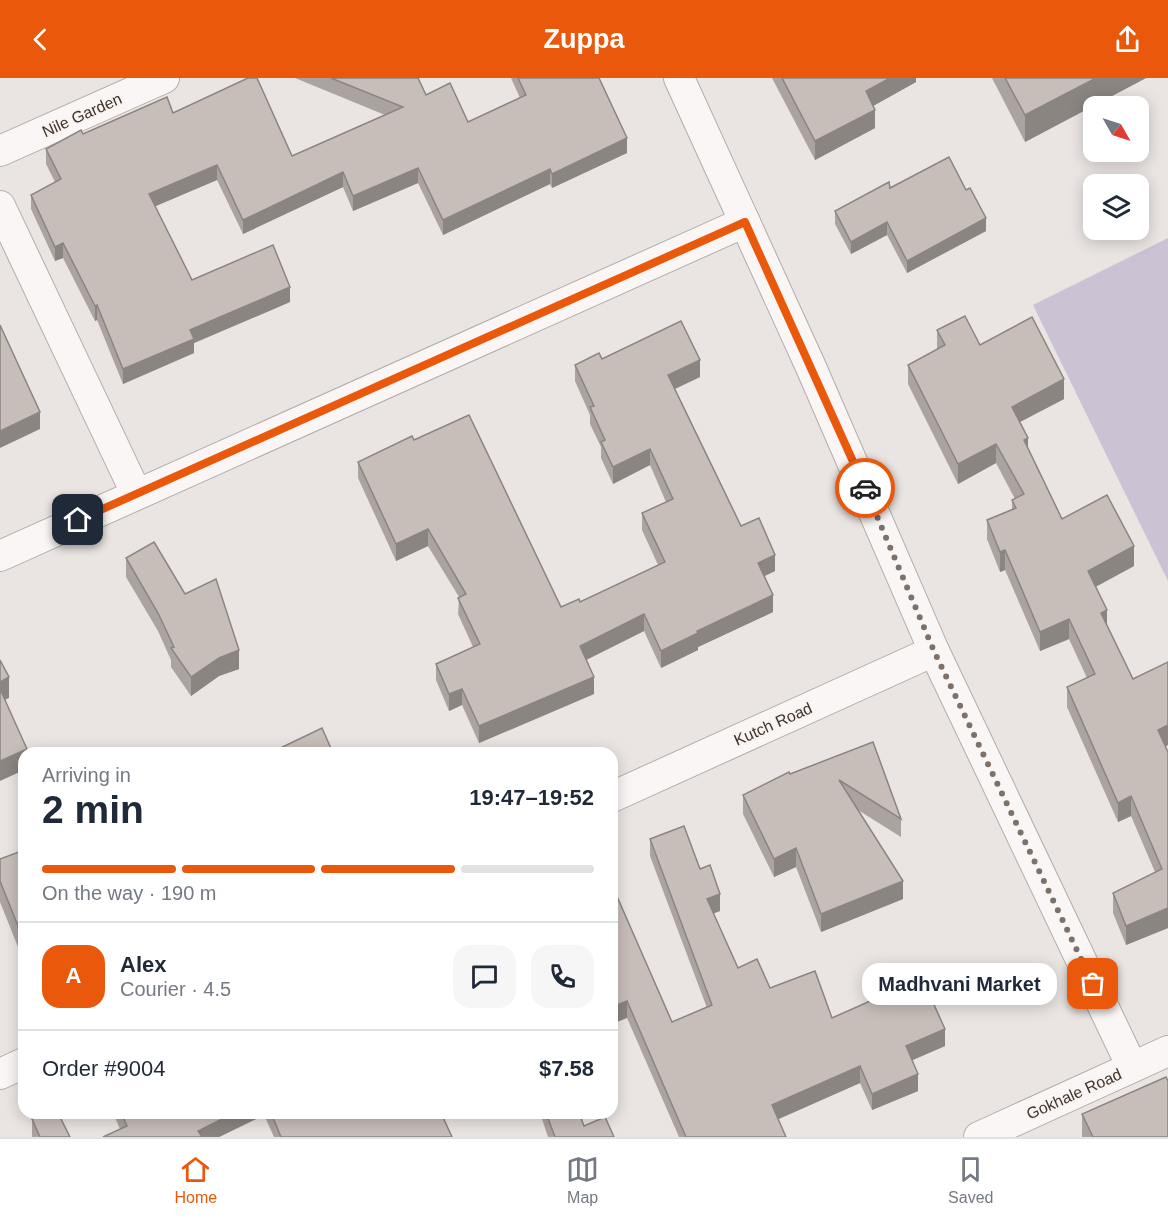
<!DOCTYPE html>
<html lang="en">
<head>
<meta charset="utf-8">
<style>
	:root { --surface:#fff; --page:#f6f6f7; --text:#1f2937; --muted:#747a83; --line:#e0e1e3; --accent:#ea580c }
	body { margin:0; font-family:Arial,sans-serif; background:var(--page); color:var(--text); height:100vh; display:flex; flex-direction:column; font-size:22px; white-space:nowrap }
	* { box-sizing:border-box; margin:0 }
	p { font-size:20px; color:var(--muted) }
	.icon { flex:none; width:33px; height:33px; fill:none; stroke:currentColor; stroke-width:2; stroke-linecap:round; stroke-linejoin:round }
	.map { position:relative; flex:1; overflow:hidden }
	.details { position:absolute; left:18px; top:669px; width:600px; height:372px; display:flex; flex-direction:column; background:var(--surface); border-radius:18px; box-shadow:0 3px 15px #0003 }
	.details>* { flex:none }
	.needle { width:39px; rotate:129deg }
	.controls { position:absolute; left:1083px; top:18px; display:grid; gap:12px }
	.controls a { display:grid; place-items:center; width:66px; height:66px; border-radius:12px; background:var(--surface); box-shadow:0 3px 15px #0003; font-size:30px }
	.pin { position:absolute; display:grid; place-items:center; width:51px; height:51px; color:#fff; margin:-26px; border-radius:12px; box-shadow:0 3px 9px #0006 }
	.courier { position:absolute; display:grid; place-items:center; width:60px; height:60px; margin:-30px; border:4px solid #ea580c; border-radius:50%; background:#fff; color:#222; box-shadow:0 2px 8px #0007 }
	.bubble { position:absolute; height:42px; border-radius:18px; background:var(--surface); box-shadow:0 3px 15px #0003; font-size:20px; font-weight:600; line-height:42px; text-align:center }
	.headline em { font-style:normal; font-weight:600 }
	.headline div { display:flex; flex-direction:column-reverse }
	.headline { display:flex; align-items:center; justify-content:space-between; height:102px; padding:0 24px }
	h1 { font-size:39px; font-weight:600; line-height:45px }
	.bar { display:grid; grid-template-columns:repeat(4,1fr); gap:9px 6px; align-content:center; height:72px; padding:0 24px }
	.bar i { height:8px; border-radius:4px; background:var(--line) }
	.bar .selected { background:var(--accent) }
	.bar p { grid-column:span 4 }
	.line { display:flex; align-items:center; gap:15px; padding:0 24px; border-top:2px solid var(--line) }
	.line div { flex:1 }
	.round { display:grid; place-items:center; flex:none; width:63px; height:63px; border-radius:18px; background:var(--page) }
	header { display:flex; justify-content:space-between; align-items:center; height:78px; padding:0 24px; background:var(--accent); color:#fff; font-size:27px; font-weight:600 }
	.menu { display:flex; justify-content:space-around; align-items:center; height:84px; border-top:2px solid var(--line); background:var(--surface); font-size:16px; color:var(--muted) }
	.menu a { display:grid; justify-items:center; gap:3px }
	.menu .selected { color:var(--accent) }
	.map>svg:first-child { display:block }
</style>
</head>
<body>
<header><svg class="icon" aria-label="back" viewBox="0 0 24 24"><path d="M15 5l-7 7 7 7"/></svg>Zuppa<svg class="icon" aria-label="share" viewBox="0 0 24 24"><path d="M12 15V3M7 8l5-5 5 5M5 13v7h14v-7"/></svg></header>
<div class="map">
<svg width="1168" height="1059" viewBox="0 0 1168 1059">
	<rect width="100%" height="100%" fill="#eae5e2"/>
	<!-- pitch -->
	<polygon fill="#cbc3d4" points="1168,160 1168,503 1033,227"/>
	<g fill="none" stroke-linecap="round" stroke-linejoin="round">
		<!-- minor casing -->
		<g stroke="#b4aca7" stroke-width="32">
			<g id="minor">
				<polyline points="679,0 810,287 934,573 1132,989"/>
				<polyline points="0,73 164,0"/>
				<polyline points="0,128 136,415"/>
				<polyline points="0,478 745,144"/>
				<polyline points="612,719 934,573"/>
				<polyline points="0,996 24,985"/>
				<polyline points="979,1059 1168,973"/>
			</g>
		</g>
		<!-- minor -->
		<use href="#minor" stroke="#f9f6f5" stroke-width="30"/>
	</g>
	<!-- wall -->
	<g fill="#aba39f">
		<polygon points="295,0 418,0 426,17 468,44 520,20 511,0 599,0 627,75 552,110 550,106 443,157 418,105 353,133 343,109 243,156 217,102 155,128 192,202 290,224 194,265 194,275 123,306 97,242 95,243 63,180 55,183 31,131 31,117 55,104 46,86 46,71 83,56 173,35 292,78 385,37"/>
		<polygon points="772,0 916,0 916,4 873,28 875,50 815,82"/>
		<polygon points="992,0 1146,0 1025,64"/>
		<polygon points="890,110 986,153 907,195 887,157 851,176 835,146 835,133"/>
		<polygon points="937,252 980,267 1064,321 1020,344 1028,371 1062,441 1134,488 1095,509 1107,547 1133,601 1168,584 1168,667 1165,668 1168,850 1126,867 1113,835 1113,815 1155,794 1131,738 1118,744 1067,629 1067,609 1087,600 1069,561 1040,573 1005,492 1000,494 987,461 987,442 1012,431 1012,422 1015,421 996,385 958,406 908,306 908,287 937,271"/>
		<polygon points="602,281 700,299 675,311 741,448 775,493 765,498 773,534 698,569 698,572 661,590 644,553 586,582 594,616 479,665 462,627 449,633 436,602 436,586 473,569 458,536 459,519 428,468 396,483 358,400 358,384 414,362 561,529 580,524 658,487 642,452 642,435 666,424 650,387 613,406 601,380 601,369 590,346 590,337 575,303 575,287"/>
		<polygon points="126,480 185,516 239,591 219,598 191,618 171,589 171,582 158,553 126,499"/>
		<polygon points="873,664 901,741 901,759 858,732 903,821 821,854 796,789 774,799 743,736 743,717 790,696"/>
		<polygon points="650,761 700,791 720,833 713,835 738,890 770,910 832,940 945,968 912,982 918,1013 872,1032 860,1005 778,1041 786,1059 679,1059 627,940 612,807 672,944 707,930 650,778"/>
		<polygon points="24,772 24,872 20,874 0,824 0,781"/>
		<polygon points="113,1035 441,1035 452,1059 274,1059 264,1037 219,1059 103,1059 120,1051"/>
		<polygon points="540,1035 579,1035 584,1048 614,1059 548,1059"/>
		<polygon points="1082,1036 1168,1059 1082,1059"/>
		<polygon points="32,1041 70,1059 32,1059"/>
	</g>
	<!-- shaded-wall -->
	<g fill="#8b8582">
		<polygon points="890,0 916,0 916,4 866,32 866,13"/>
		<polygon points="1096,0 1146,0 1025,64 1025,37"/>
		<polygon points="875,32 875,50 815,82 815,63"/>
		<polygon points="627,60 627,75 552,110 552,96"/>
		<polygon points="217,87 217,102 149,131 149,116"/>
		<polygon points="418,90 418,105 353,133 353,118"/>
		<polygon points="550,91 550,106 443,157 443,142"/>
		<polygon points="343,94 343,109 243,156 243,142"/>
		<polygon points="986,140 986,153 907,195 907,183"/>
		<polygon points="887,144 887,157 851,176 851,164"/>
		<polygon points="63,165 63,180 55,183 55,169"/>
		<polygon points="290,209 290,224 194,265 194,275 123,306 123,291 190,252"/>
		<polygon points="97,227 97,242 95,243 95,228"/>
		<polygon points="700,282 700,299 668,314 668,297"/>
		<polygon points="1064,301 1064,321 1012,348 1012,329"/>
		<polygon points="40,334 40,351 0,370 0,353"/>
		<polygon points="1028,360 1028,379 1024,362"/>
		<polygon points="996,366 996,385 958,406 958,386"/>
		<polygon points="650,371 650,387 613,406 613,389"/>
		<polygon points="428,451 428,468 396,483 396,466"/>
		<polygon points="1134,468 1134,488 1088,513 1088,493"/>
		<polygon points="1005,472 1005,492 1000,494 1000,474"/>
		<polygon points="775,477 775,493 758,501 758,485"/>
		<polygon points="773,517 773,534 698,569 698,572 661,590 661,573 697,553"/>
		<polygon points="1107,532 1107,551 1101,535"/>
		<polygon points="644,536 644,553 580,585 580,568"/>
		<polygon points="1069,541 1069,561 1040,573 1040,554"/>
		<polygon points="239,572 239,591 219,598 191,618 191,599 219,580"/>
		<polygon points="9,599 9,620 0,624 0,604"/>
		<polygon points="594,599 594,616 479,665 479,648"/>
		<polygon points="462,611 462,627 449,633 449,616"/>
		<polygon points="1168,647 1168,667 1158,672 1158,652"/>
		<polygon points="27,671 27,675 24,675 24,692 0,703 0,683"/>
		<polygon points="1131,718 1131,738 1118,744 1118,725"/>
		<polygon points="796,770 796,789 774,799 774,781"/>
		<polygon points="903,803 903,821 821,854 821,836"/>
		<polygon points="720,816 720,833 707,838 707,821"/>
		<polygon points="1168,830 1168,850 1126,867 1126,848"/>
		<polygon points="24,851 24,872 20,874 20,853"/>
		<polygon points="627,923 627,940 612,946 612,929"/>
		<polygon points="945,951 945,968 906,985 906,968"/>
		<polygon points="860,988 860,1005 772,1044 772,1027"/>
		<polygon points="918,996 918,1013 872,1032 872,1016"/>
		<polygon points="234,1035 264,1035 264,1037 219,1059 198,1059 198,1053"/>
	</g>
	<!-- building -->
	<g fill="#c7beb9" stroke="#8b8582" stroke-width="1.5">
		<polygon points="248,0 257,0 292,78 403,29 331,0 418,0 426,17 450,5 468,44 526,17 518,0 599,0 627,60 552,96 550,91 443,142 418,90 353,118 343,94 243,142 217,87 149,116 192,202 273,167 290,209 190,252 194,261 123,291 97,227 95,228 63,165 55,169 31,117 61,101 46,71 81,52 83,56 167,19 173,35"/>
		<polygon points="782,0 890,0 866,13 875,32 815,63"/>
		<polygon points="1005,0 1096,0 1025,37"/>
		<polygon points="949,79 966,112 970,110 986,140 907,183 887,144 851,164 835,133 889,104 890,110"/>
		<polygon points="965,238 980,267 1032,239 1064,301 1012,329 1028,360 1024,362 1062,441 1107,417 1134,468 1088,493 1107,532 1101,535 1133,601 1168,584 1168,647 1158,652 1168,674 1168,830 1126,848 1113,815 1162,791 1131,718 1118,725 1067,609 1095,596 1069,541 1040,554 1005,472 1000,474 987,442 1016,430 1012,422 1024,416 996,366 958,386 908,287 945,267 937,252"/>
		<polygon points="681,243 700,282 668,297 741,448 759,440 775,477 758,485 773,517 697,553 698,555 661,573 644,536 580,568 594,599 479,648 462,611 449,616 436,586 480,566 458,520 466,516 428,451 396,466 358,384 412,358 414,362 469,337 561,529 579,521 580,524 665,484 642,435 673,421 650,371 613,389 601,364 605,362 590,329 594,328 575,287 599,275 602,281"/>
		<polygon points="0,247 40,334 0,353"/>
		<polygon points="154,464 185,516 216,501 239,572 219,580 191,599 171,570 174,569 158,535 126,480"/>
		<polygon points="0,582 9,599 0,604"/>
		<polygon points="0,611 27,671 0,683"/>
		<polygon points="322,650 333,675 270,675"/>
		<polygon points="873,664 901,741 839,702 903,803 821,836 796,770 774,781 743,717 789,694 790,696"/>
		<polygon points="684,748 700,791 710,787 720,816 707,821 738,890 757,881 770,910 815,893 832,940 922,900 945,951 906,968 918,996 872,1016 860,988 772,1027 786,1059 686,1059 627,923 612,929 612,807 672,944 712,927 650,761"/>
		<polygon points="24,772 24,851 20,853 0,803 0,781"/>
		<polygon points="1166,999 1168,1003 1168,1059 1093,1059 1082,1036"/>
		<polygon points="44,1035 58,1035 70,1059 40,1059 32,1041"/>
		<polygon points="121,1035 234,1035 198,1053 202,1059 103,1059 127,1048"/>
		<polygon points="271,1035 441,1035 452,1059 281,1059"/>
		<polygon points="546,1035 579,1035 584,1048 605,1039 614,1059 555,1059"/>
	</g>
	<g fill="none" stroke-linecap="round" stroke-linejoin="round">
		<!-- done -->
		<polyline stroke="#7d716a" stroke-width="6" stroke-dasharray="0 10.8" points="865,410 934,573 1093,906"/>
		<!-- route -->
		<polyline stroke="#ea580c" stroke-width="8" points="78,442 745,144 865,410"/>
	</g>
	<g text-anchor="middle" dominant-baseline="central" stroke-width="4.5" stroke-linejoin="round" paint-order="stroke">
		<!-- street labels -->
		<g font-size="16" fill="#42332a" stroke="#f8f4f2">
			<text transform="translate(82 37) rotate(-24)">Nile Garden</text>
			<text transform="translate(773 646) rotate(-24)">Kutch Road</text>
			<text transform="translate(1074 1016) rotate(-24)">Gokhale Road</text>
		</g>
	</g>
</svg>
<div class="controls">
<a><svg class="needle" viewBox="-14 -14 28 28"><path d="M0-13l5 13h-10z" fill="#e53935"/><path d="M0 13l5-13h-10z" fill="#747a83"/></svg></a>
<a><svg class="icon" aria-label="layers" viewBox="0 0 24 24"><path d="M12 4l9 5-9 5-9-5zM3 14l9 5 9-5"/></svg></a>
</div>
<div class="pin" style="left:1093px;top:906px;background:#ea580c"><svg class="icon" aria-label="bag" viewBox="0 0 24 24"><path d="M5 8h14l-1 12H6zM9 8a3 3 0 0 1 6 0"/></svg></div>
<div class="pin" style="left:78px;top:442px;background:#1f2937"><svg class="icon" aria-label="home" viewBox="0 0 24 24"><path d="M3 11l9-7 9 7M6 9v11h12V9"/></svg></div>
<div class="courier" style="left:865px;top:410px"><svg class="icon" aria-label="car" viewBox="0 0 24 24"><path d="M5 17H2v-5l4-1 3-4h7l3 4 3 1v5h-3M9 17h6M6 11h13"/><circle cx="7" cy="17" r="2"/><circle cx="17" cy="17" r="2"/></svg></div>
<div class="bubble" style="left:862px;top:885px;width:195px">Madhvani Market</div>
<section class="details">
<div class="headline"><div><h1>2 min</h1><p>Arriving in</p></div><em>19:47–19:52</em></div>
<div class="bar"><i class="selected"></i><i class="selected"></i><i class="selected"></i><i></i><p>On the way · 190 m</p></div>
<div class="line" style="height:108px"><b class="round" style="background:var(--accent);color:#fff">A</b><div><b>Alex</b><p>Courier · 4.5</p></div><a class="round"><svg class="icon" aria-label="chat" viewBox="0 0 24 24"><path d="M4 5h16v11H9l-5 4z"/></svg></a><a class="round"><svg class="icon" aria-label="phone" viewBox="0 0 24 24"><path d="M5 4h4l2 5-3 2q2 4 5 5l2-3 5 2v4C11 20 4 13 5 4z"/></svg></a></div>
<div class="line" style="height:78px"><div>Order #9004</div><b>$7.58</b></div>
</section>
</div>
<nav class="menu">
<a class="selected"><svg class="icon" aria-label="home" viewBox="0 0 24 24"><path d="M3 11l9-7 9 7M6 9v11h12V9"/></svg>Home</a>
<a><svg class="icon" aria-label="map" viewBox="0 0 24 24"><path d="M3 6l6-2 6 2 6-2v14l-6 2-6-2-6 2zM9 4v14M15 6v14"/></svg>Map</a>
<a><svg class="icon" aria-label="saved" viewBox="0 0 24 24"><path d="M7 4h10v16l-5-4-5 4z"/></svg>Saved</a>
</nav>
</body>
</html>
